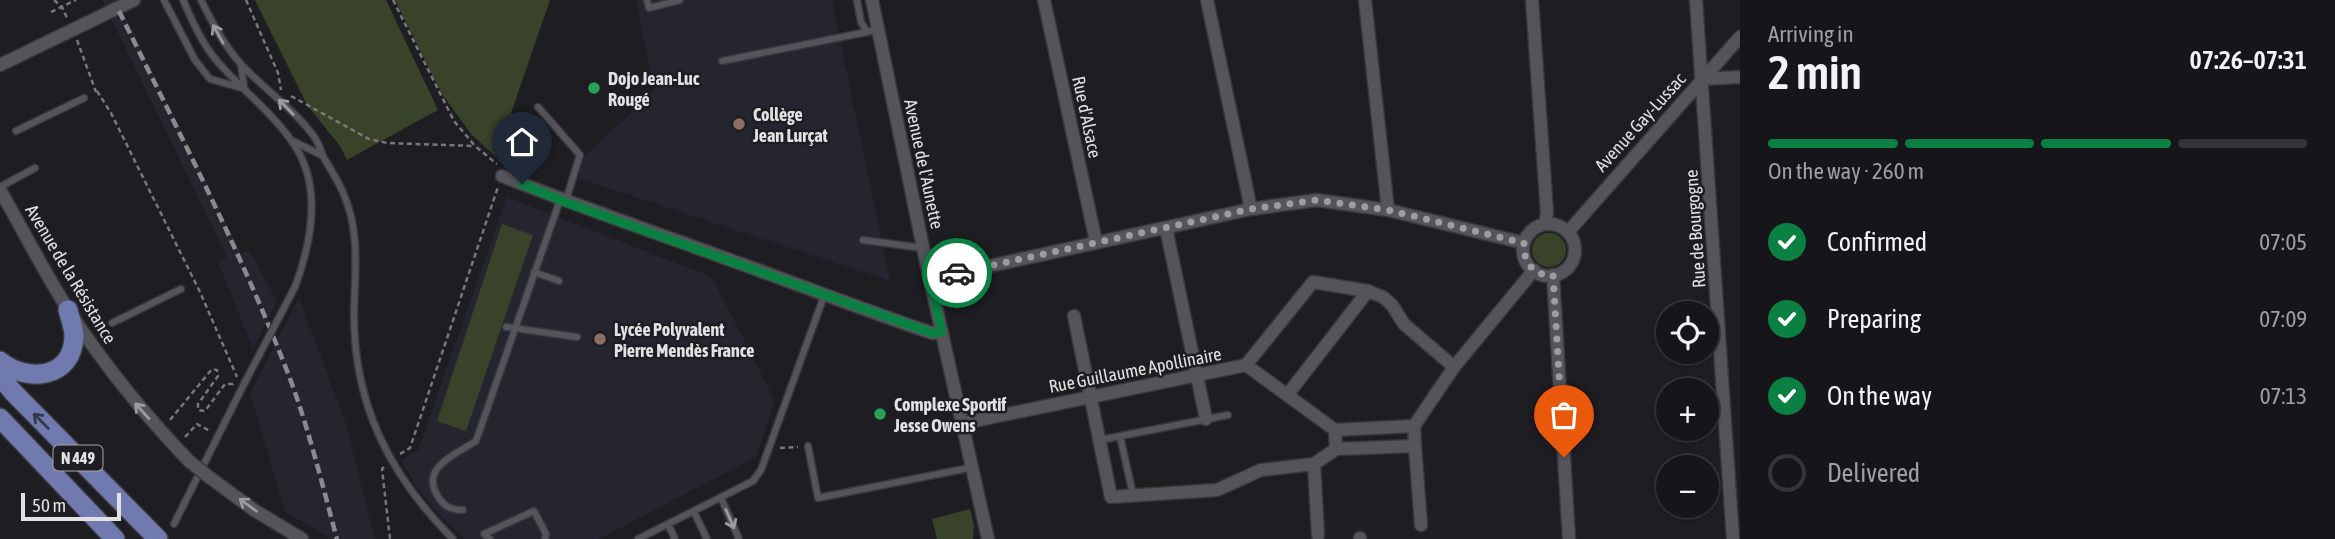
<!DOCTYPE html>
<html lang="en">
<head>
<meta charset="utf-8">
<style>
	:root { --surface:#16161a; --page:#232327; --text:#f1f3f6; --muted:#9e9fa2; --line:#353539; --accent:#0b8043 }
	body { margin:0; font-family:"Asap Condensed",sans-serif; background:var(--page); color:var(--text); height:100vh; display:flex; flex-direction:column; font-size:26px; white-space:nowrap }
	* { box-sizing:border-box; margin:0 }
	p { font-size:23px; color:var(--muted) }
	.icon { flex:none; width:38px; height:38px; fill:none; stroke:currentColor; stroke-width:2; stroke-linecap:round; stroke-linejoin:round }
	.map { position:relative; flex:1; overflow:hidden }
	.details { display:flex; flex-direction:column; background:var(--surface); width:595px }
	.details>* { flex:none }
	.fabs { position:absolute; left:1656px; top:301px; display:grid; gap:14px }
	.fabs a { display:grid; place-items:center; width:63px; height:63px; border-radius:50%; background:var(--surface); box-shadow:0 2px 5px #0004,0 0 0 2px var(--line); font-size:35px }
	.scale { position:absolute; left:21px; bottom:18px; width:100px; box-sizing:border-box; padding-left:7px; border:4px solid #e2e2e5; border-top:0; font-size:19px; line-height:24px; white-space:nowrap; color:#e2e2e5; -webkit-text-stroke:5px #1d1d22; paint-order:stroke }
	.pin { position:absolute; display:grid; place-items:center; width:60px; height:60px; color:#fff; margin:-72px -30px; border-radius:50% 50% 50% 0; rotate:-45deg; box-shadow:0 0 7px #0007 }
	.pin .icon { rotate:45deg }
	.courier { position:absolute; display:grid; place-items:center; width:70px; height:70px; margin:-35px; border:5px solid #0b8043; border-radius:50%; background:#fff; color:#222; box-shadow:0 2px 9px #0007 }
	.head em { font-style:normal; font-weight:600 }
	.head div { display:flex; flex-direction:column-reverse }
	.head { display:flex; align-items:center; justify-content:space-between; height:119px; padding:0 28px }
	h1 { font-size:46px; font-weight:600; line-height:52px }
	.bar { display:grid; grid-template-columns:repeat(4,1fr); gap:10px 7px; align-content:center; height:84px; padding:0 28px }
	.bar i { height:9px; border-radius:5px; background:var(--line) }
	.bar .current { background:var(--accent) }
	.bar p { grid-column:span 4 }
	ol { padding:0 28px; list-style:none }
	li { display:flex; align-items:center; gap:21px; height:77px }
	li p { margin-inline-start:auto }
	li .icon { padding:7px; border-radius:50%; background:var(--accent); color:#fff; stroke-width:4 }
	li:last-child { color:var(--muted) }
	li i { width:38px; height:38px; border:4px solid var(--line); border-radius:50% }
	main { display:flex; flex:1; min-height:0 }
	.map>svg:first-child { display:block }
</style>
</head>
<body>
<main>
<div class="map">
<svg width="1740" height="539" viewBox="0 0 1740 539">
	<rect width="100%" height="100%" fill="#1d1d22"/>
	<!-- built -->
	<g fill="#252530">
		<polygon points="102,0 118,0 241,253 249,250 277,301 253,349 218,262 227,257"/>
		<polygon points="636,0 832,0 890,281 578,178 585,156 654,91"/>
		<polygon points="507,197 712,277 775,401 756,457 599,539 465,539 438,513 417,487 401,461 418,450"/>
		<polygon points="299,298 346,424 375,539 332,539 285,512 250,393"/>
	</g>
	<!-- green -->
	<g fill="#394329">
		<polygon points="255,0 386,0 438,110 347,160 340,146 307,105"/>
		<polygon points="395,0 550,0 496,157 471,134 442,94"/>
		<polygon points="502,224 533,235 466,431 437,421"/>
		<circle cx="1549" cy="250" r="17"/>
		<polygon points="970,509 974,525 973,539 937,539 932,519"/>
	</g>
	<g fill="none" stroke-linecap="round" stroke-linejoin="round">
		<!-- service casing -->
		<g stroke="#37373c" stroke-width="9">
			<g id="service">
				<polyline points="164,0 195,60 210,79 242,88"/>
				<path d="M 183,0 C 192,20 202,44 217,61 C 241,89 272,112 293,143 C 323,186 312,241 295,287"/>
				<path d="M 201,0 C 212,22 223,44 240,63 C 263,89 295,109 315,138 C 319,144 321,152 324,158 C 331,170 339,182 344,195 C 360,232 355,272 354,311 C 353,403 389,475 453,539"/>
				<polyline points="647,0 649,8 680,0"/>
				<polyline points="857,0 861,22 867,32 878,29"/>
				<polyline points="722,61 867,32"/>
				<polyline points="241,65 244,87"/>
				<polyline points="538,107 580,155 566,200"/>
				<polyline points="16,131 84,98"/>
				<polyline points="293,141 323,156"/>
				<polyline points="0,187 35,168"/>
				<polyline points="863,240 923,248"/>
				<polyline points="534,272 559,281"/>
				<polyline points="112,323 181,289"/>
				<polyline points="506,327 577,337"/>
				<polyline points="1120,436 1133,495"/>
				<polyline points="1100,440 1228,415"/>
				<polyline points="808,446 818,498 974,467"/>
				<polyline points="721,498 739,539"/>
				<path d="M 463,510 C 452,510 445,507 439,498 C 418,468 456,454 476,441 L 560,200"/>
				<polyline points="694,512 707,539"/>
				<polyline points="174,524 245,382"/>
				<polyline points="668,524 675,539"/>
				<polyline points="490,539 484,534 534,511 546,534 545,539"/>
				<polyline points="638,539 753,481 761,470 824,296"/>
			</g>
		</g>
		<!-- minor casing -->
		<g stroke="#37373c" stroke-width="15">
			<g id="minor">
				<polyline points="872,0 926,262 988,539"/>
				<polyline points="1044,0 1096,242"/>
				<polyline points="1207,0 1251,209"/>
				<polyline points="1365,0 1388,210"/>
				<polyline points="1532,0 1547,213 1545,224"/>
				<polyline points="1696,0 1733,539"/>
				<polyline points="0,65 134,0"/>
				<polyline points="1702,79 1740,77"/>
				<path d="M 502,176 C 575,205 648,230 722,257 C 792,282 861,309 932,333 L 942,332"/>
				<path d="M 0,190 C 23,230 44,272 69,311 C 104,365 144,414 189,461"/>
				<circle cx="1549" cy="250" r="26"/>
				<polyline points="1166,228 1206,419"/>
				<polyline points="1568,232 1740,37"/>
				<polyline points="1553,275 1569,539"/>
				<polyline points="930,279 1251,209 1317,200 1388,210 1524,243"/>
				<polyline points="1074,316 1111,497 1217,490 1261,470 1314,464"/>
				<polyline points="1246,365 1313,282 1368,291 1383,297 1392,305 1404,324 1454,367"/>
				<polyline points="1288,394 1368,291"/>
				<polyline points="964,423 1246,365 1335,430 1414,426 1415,446 1336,449 1335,430"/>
				<polyline points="1414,426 1454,367 1534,270"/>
				<polyline points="1415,446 1421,525"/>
				<polyline points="209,477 254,510 302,539"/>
				<polyline points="1318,535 1314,464 1336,449"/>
				<polyline points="1360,538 1360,539"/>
			</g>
		</g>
		<!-- primary casing -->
		<g stroke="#37373c" stroke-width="22">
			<g id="primary">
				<path d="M 0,361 C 27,383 73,379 74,336 C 74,328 70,318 68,310"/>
				<polyline points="0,376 13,392 158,539"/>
				<polyline points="0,418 115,539"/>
			</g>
		</g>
		<!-- path -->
		<g stroke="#78787c" stroke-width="2.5" stroke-dasharray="5 3.5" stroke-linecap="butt">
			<polyline points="54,0 62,7 67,18"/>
			<polyline points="246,0 278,73 281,90"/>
			<polyline points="393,0 454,121 475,146 497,164"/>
			<polyline points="51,12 76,0"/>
			<polyline points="77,40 96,92"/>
			<polyline points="97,91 111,113 200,292 237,377"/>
			<polyline points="291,96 369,139 387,143 475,146"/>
			<polyline points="170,420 212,369 217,370 218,376 198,404 198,410 205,411 225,384 233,384 234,382"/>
			<polyline points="185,437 197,424 210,431"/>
			<polyline points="780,448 798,447"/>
			<polyline points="400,454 410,448 498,187"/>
			<polyline points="384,467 382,469 390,539"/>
		</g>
		<!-- service -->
		<use href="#service" stroke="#54545a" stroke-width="6"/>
		<!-- minor -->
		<use href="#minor" stroke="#54545a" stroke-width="12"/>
		<!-- primary -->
		<use href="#primary" stroke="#717aae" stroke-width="19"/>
		<!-- rail -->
		<path stroke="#8b8b8f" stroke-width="4.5" stroke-dasharray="10 5" stroke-linecap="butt" d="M 119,11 C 178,131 241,251 289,376 C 309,429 322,484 337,539"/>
		<!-- service-bridge casing -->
		<g stroke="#37373c" stroke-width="9" stroke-linecap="butt">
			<polyline id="service-bridge" points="245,382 295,287"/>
		</g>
		<!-- minor-bridge casing -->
		<g stroke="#37373c" stroke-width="15" stroke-linecap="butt">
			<polyline id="minor-bridge" points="189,461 209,477"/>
		</g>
		<!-- service-bridge -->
		<use href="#service-bridge" stroke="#54545a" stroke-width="6"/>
		<!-- minor-bridge -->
		<use href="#minor-bridge" stroke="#54545a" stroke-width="12"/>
	</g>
	<!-- one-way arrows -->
	<defs><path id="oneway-shaft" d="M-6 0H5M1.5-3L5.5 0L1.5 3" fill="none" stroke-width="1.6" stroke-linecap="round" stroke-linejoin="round" transform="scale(1.75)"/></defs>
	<g stroke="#9b9ba0">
		<use href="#oneway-shaft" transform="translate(218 34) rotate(-119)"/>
		<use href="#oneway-shaft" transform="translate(286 107) rotate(-134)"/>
		<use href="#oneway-shaft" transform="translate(142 411) rotate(-132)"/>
		<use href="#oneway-shaft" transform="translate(248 505) rotate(-144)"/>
		<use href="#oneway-shaft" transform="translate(730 519) rotate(66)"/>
	</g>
	<use stroke="#36394c" href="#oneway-shaft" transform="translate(41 421) rotate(-135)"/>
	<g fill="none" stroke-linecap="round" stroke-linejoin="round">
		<!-- done -->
		<path stroke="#9d9da1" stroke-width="7" stroke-dasharray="0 12.6" d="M 957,273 L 1251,209 L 1317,200 L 1388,210 L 1524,243 C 1523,262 1533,276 1553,275 L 1564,457"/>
		<!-- route -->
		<polyline stroke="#0b8043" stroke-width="9" points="522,184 565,202 932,333 942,332 930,279 957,273"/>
	</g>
	<!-- markers -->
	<g fill="#2e9e5b" stroke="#1d1d22" stroke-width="2.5">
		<circle cx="594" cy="88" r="7"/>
		<circle cx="880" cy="414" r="7"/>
	</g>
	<g fill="#8d6e63" stroke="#1d1d22" stroke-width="2.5">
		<circle cx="739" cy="124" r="7"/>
		<circle cx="600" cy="339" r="7"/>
	</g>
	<g text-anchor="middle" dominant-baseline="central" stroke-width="5" stroke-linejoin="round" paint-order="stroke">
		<!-- shield labels -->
		<rect fill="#1d1d22" stroke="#a7a7aa" stroke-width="2" x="53.5" y="445.5" width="49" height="25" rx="5"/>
		<g font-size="16" font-weight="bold" fill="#e2e2e5">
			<text x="78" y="458">N 449</text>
		</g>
		<!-- poi labels -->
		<g font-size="18" font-weight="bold" fill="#e2e2e5" stroke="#1d1d22" text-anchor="start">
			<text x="608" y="78">Dojo Jean-Luc<tspan x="608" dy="21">Rougé</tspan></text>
			<text x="753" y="114">Collège<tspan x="753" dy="21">Jean Lurçat</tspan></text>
			<text x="614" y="329">Lycée Polyvalent<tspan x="614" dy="21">Pierre Mendès France</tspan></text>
			<text x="894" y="404">Complexe Sportif<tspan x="894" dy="21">Jesse Owens</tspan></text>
		</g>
		<!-- street labels -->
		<g font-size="18" fill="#e2e2e5" stroke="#1d1d22">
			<text transform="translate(1087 117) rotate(78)">Rue d'Alsace</text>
			<text transform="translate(1640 122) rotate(-48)">Avenue Gay-Lussac</text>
			<text transform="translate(924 164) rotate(78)">Avenue de l'Aunette</text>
			<text transform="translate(1695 229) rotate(-94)">Rue de Bourgogne</text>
			<text transform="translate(71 274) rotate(59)">Avenue de la Résistance</text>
			<text transform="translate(1135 370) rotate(-11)">Rue Guillaume Apollinaire</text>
		</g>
	</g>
</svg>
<div class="fabs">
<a><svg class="icon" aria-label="locate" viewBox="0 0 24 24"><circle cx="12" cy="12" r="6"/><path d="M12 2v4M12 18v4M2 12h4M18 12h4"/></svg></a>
<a>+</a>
<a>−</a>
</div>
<div class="scale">50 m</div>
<div class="pin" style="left:1564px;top:457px;background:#ea580c"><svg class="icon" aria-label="bag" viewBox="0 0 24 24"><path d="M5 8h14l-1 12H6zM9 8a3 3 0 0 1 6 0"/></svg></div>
<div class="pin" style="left:522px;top:184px;background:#1f2937"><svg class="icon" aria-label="home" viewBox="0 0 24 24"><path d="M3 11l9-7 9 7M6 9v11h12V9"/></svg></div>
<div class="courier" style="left:957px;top:273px"><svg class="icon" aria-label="car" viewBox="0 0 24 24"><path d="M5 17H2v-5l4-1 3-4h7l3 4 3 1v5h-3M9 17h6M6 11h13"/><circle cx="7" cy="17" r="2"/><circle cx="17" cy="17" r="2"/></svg></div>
</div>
<section class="details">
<div class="head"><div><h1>2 min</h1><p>Arriving in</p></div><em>07:26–07:31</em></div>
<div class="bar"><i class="current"></i><i class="current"></i><i class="current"></i><i></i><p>On the way · 260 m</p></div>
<ol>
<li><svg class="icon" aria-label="check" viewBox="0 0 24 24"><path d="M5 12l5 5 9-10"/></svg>Confirmed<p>07:05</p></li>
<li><svg class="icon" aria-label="check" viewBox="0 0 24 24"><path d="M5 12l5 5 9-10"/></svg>Preparing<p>07:09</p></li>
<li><svg class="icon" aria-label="check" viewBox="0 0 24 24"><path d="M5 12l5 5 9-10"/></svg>On the way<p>07:13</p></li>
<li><i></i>Delivered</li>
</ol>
</section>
</main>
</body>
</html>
